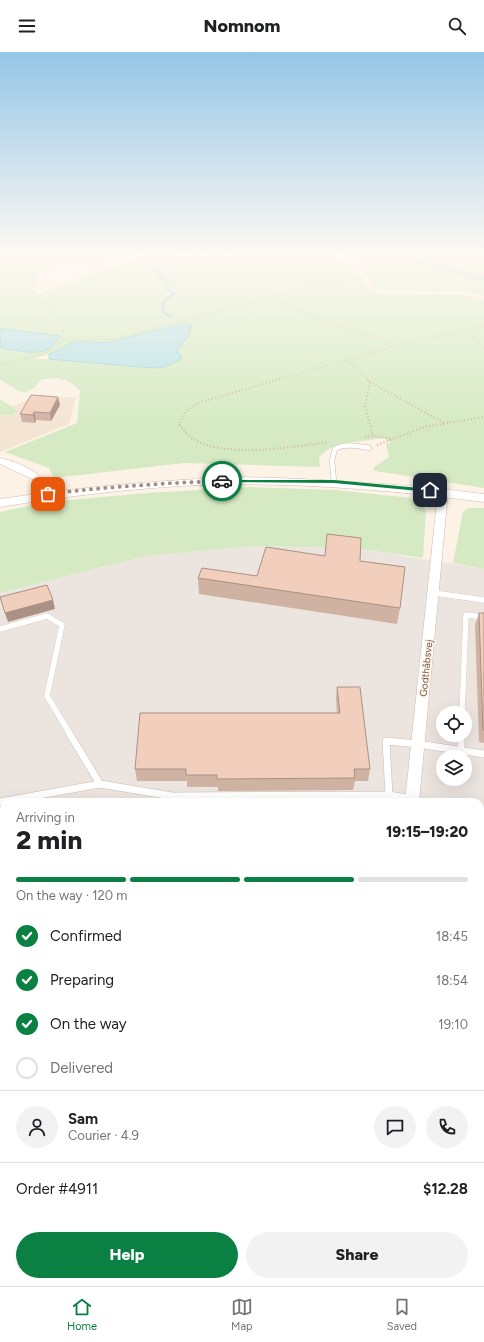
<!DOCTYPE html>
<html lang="en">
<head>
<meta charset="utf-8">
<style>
	:root { --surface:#fff; --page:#f2f2f2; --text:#202124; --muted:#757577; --line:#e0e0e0; --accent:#0b8043 }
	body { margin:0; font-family:Figtree,sans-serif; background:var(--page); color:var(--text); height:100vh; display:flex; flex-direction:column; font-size:15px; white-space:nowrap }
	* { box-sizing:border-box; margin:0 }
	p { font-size:13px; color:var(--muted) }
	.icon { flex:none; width:22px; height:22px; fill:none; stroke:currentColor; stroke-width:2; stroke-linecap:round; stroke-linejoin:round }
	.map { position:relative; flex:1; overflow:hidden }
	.details { position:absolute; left:0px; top:746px; width:484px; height:488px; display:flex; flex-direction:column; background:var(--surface); border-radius:12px 12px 0 0; box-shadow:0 4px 16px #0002 }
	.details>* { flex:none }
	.fabs { position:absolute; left:436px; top:654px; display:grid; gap:8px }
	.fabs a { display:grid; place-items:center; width:36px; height:36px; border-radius:50%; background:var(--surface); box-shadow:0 4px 16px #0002; font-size:20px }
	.pin { position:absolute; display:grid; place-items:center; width:34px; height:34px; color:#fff; margin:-17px; border-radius:8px; box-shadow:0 2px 6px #0006 }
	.courier { position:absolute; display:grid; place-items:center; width:40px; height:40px; margin:-20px; border:3px solid #0b8043; border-radius:50%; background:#fff; color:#222; box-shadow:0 1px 5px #0007 }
	.headline em { font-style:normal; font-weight:800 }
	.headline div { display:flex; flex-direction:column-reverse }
	.headline { display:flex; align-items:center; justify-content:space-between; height:68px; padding:0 16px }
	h1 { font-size:26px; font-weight:800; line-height:30px }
	.bar { display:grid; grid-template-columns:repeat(4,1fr); gap:6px 4px; align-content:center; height:48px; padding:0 16px }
	.bar i { height:5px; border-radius:3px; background:var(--line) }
	.bar .active { background:var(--accent) }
	.bar p { grid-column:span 4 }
	.line { display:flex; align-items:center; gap:10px; padding:0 16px; border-top:1px solid var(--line) }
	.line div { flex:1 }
	.round { display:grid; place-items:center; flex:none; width:42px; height:42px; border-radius:21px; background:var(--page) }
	ol { padding:0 16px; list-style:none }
	li { display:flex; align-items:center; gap:12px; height:44px }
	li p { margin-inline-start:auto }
	li .icon { padding:4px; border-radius:50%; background:var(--accent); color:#fff; stroke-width:4 }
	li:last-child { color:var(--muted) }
	li i { width:22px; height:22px; border:2px solid var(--line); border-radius:50% }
	.primary-button { display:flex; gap:8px; margin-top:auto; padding:8px 16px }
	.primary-button a { flex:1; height:46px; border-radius:24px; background:var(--accent); color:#fff; font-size:16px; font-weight:800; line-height:46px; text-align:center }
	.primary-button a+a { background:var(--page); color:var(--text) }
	header { display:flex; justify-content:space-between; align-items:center; height:52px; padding:0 16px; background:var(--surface); font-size:18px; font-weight:800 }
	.dock { display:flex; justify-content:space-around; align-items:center; height:56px; border-top:1px solid var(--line); background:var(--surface); font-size:11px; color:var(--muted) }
	.dock a { display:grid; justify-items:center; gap:2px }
	.dock .active { color:var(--accent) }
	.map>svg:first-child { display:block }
</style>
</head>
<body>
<header><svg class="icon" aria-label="menu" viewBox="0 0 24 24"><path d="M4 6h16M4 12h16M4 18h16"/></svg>Nomnom<svg class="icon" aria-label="search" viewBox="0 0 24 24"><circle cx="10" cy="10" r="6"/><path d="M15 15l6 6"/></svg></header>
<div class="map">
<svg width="484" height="1234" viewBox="0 0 484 1234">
	<rect width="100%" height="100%" fill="#fcf2e5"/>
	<!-- residential -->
	<polygon fill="#f4e4d4" points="31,345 76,345 69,372 0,400 0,361"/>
	<!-- industrial -->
	<path fill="#ece5df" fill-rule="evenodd" d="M 255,494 L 354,496 L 484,517 L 484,1210 L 480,1194 L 480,750 L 4,750 L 4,781 L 0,782 L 0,541 L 146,504 ZM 443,661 L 465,661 L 465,683 L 443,683 ZM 443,705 L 465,705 L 465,727 L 443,727 Z"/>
	<!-- green -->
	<g fill="#d5eac3" fill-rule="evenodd">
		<path d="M 0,201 L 139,201 L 97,215 L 57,214 L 39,221 L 34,244 L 151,201 L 182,204 L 321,202 C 358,203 354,234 379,242 L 463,243 L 484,248 L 484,436 L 375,419 L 373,416 L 389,405 L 386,392 L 391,390 L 383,386 L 340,392 L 327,398 L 319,405 L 320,415 L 184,411 L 54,426 L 49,416 L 5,400 L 77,371 L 80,339 C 66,325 61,326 42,327 C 23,350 20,338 0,328 L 0,295 C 8,297 17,301 25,301 C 37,302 56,297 60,284 L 0,276 ZM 182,272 L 187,286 L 176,300 L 153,316 L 49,307 L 33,307 L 49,302 L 76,290 L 99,292 L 110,290 Z"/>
		<polygon points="337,201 484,201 484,243 460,240 385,239 376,237 357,209 350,204"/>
		<polygon points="0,347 17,358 12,363 0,363"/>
		<polygon points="250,435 336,438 410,446 426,458 423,506 354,496 255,494 146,504 0,541 0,460 47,450 147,441"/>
		<polygon points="469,456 484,456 484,517 453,511 463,460"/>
		<polygon points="4,781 4,1230 438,1230 440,1234 0,1234 0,782"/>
	</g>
	<!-- water -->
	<g fill="#b9e2e6" stroke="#a0d2d8">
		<path d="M 182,272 L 189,272 L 192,274 L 187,286 L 176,300 L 181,303 L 181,307 L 165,315 L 153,316 L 49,307 L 49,302 C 57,299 67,292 75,290 C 87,289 99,292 110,290 Z"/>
		<path d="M 0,276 L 60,284 C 51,308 19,300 0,295 Z"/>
	</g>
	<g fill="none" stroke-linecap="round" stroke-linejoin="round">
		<!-- stream -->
		<g stroke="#a0d2d8" stroke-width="2.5">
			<polyline points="57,201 81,201"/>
			<polyline points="384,201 484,227"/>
			<path d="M 147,202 L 157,207 L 154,217 L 162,224 L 160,226 L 168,230 L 165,235 L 174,241 C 167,250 161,245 163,260 L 170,264"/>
		</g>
		<!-- service-far3 casing -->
		<g stroke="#d0bbae" stroke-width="5.5">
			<path id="service-far3" d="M 334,430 L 332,408 L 335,397 C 345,391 358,394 369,396"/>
		</g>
		<!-- service-far2 casing -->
		<g stroke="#d0bbae" stroke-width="6">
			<g id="service-far2">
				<polyline points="434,541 484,548"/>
				<polyline points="0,577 47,564 62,573 47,644 70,682"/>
				<polyline points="462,661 466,563 484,565"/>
			</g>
		</g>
		<!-- service-far1 casing -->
		<g stroke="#d0bbae" stroke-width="8">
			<g id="service-far1">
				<polyline points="69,681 100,732"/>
				<polyline points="461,683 461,699"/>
				<polyline points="389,743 386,689 418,692 484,702"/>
				<polyline points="0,750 100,732 172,744 389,743 412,747"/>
				<polyline points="480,772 484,772"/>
			</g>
		</g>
		<!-- service casing -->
		<g stroke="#d0bbae" stroke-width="10">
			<g id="service">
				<polyline points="480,944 484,945"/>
				<polyline points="480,1077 484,1095"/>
				<polyline points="480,1166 484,1168"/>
			</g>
		</g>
		<!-- minor casing -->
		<g stroke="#d0bbae" stroke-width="1">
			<g id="minor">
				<path d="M 0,406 C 21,411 45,421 53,442 L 51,444 L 45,444 L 41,436 L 32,427 L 0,412 Z"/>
				<polygon points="443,437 448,440 419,750 405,750 438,440"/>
				<polygon points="459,1230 479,1230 480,1234 460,1234"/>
			</g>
		</g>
		<!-- tertiary casing -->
		<g stroke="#d0bbae" stroke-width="1">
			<path id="tertiary" d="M 242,425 C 323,427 403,432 484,442 L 484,450 C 383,437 282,429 180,434 C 119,438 60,445 0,455 L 0,447 C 82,435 159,428 242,425 Z"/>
		</g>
		<!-- path-far1 -->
		<g stroke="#d7b2a0" stroke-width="1.5" stroke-dasharray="0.5 2" stroke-linecap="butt">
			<polyline points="162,201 177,203 293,201"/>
			<path d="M 328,201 C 358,210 355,225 377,242 L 465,243 L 484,247"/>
			<polyline points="346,201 351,210"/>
			<polyline points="0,238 34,240 146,201"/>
			<polyline points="275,244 361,224"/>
			<polyline points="469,278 484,297"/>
			<polyline points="63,288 98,288 120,286 275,244 286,253 295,257 315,264 330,272 373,285 392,295 484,274"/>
			<polyline points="348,308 368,328"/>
			<path d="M 0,312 C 19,308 73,302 62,273 C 57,260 43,250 34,240"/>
			<polyline points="277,328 392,295"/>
		</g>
		<!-- path -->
		<g stroke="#d7b2a0" stroke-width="2" stroke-dasharray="1 2.5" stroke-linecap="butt">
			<path d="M 280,327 L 198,351 L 187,358 L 179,372 C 183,377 186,382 192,386 C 222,407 293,395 328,390"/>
			<polyline points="367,327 370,330 444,371"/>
			<polyline points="370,330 365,354 373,384"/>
			<polyline points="365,385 373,384 392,387"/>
			<polyline points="377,393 424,375 484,365"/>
		</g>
		<!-- service-far3 -->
		<use href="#service-far3" stroke="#fff" stroke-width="4.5"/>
		<!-- service-far2 -->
		<use href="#service-far2" stroke="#fff" stroke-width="5.5"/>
		<!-- service-far1 -->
		<use href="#service-far1" stroke="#fff" stroke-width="7"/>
		<!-- service -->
		<use href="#service" stroke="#fff" stroke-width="9"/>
		<!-- minor -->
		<use href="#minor" fill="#fff" fill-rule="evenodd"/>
		<!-- tertiary -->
		<use href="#tertiary" fill="#fff" fill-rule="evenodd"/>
	</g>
	<!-- wall -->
	<g fill="#d0b2a3">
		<polygon points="58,345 60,353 51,369 36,368 35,371 22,370 20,362"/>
		<polygon points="360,509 400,556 397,572 199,542 198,526 257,524"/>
		<polygon points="479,561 484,561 484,691 479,690 475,573"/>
		<polygon points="337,635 370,717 368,729 355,729 353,738 218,739 218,735 187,735 187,729 137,729 135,717 337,661 336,647"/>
		<polygon points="484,773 484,927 483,927 480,783"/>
	</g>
	<!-- shaded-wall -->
	<g fill="#a99184">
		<polygon points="58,345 60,353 51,369 50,361"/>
		<polygon points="34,360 36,368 35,371 33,363"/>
		<polygon points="53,548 55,557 8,570 5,561"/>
	</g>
	<!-- building -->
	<g fill="#f2cfbd" stroke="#a99184">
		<polygon points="31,343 58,345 50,361 34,360 33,363 20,362"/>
		<polygon points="327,482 361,486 360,509 405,515 400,556 198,526 202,516 257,524 266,495 325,504"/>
		<polygon points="47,533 53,548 5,561 0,545"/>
		<polygon points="479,561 484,561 484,678 483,678"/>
		<polygon points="337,635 360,635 370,717 354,717 355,726 217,727 217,723 186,723 186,717 135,717 140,661 340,661"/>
	</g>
	<!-- sky -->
	<linearGradient id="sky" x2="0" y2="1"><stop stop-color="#95c6e7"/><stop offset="0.54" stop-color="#fef9f3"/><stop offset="1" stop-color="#fef9f3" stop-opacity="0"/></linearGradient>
	<rect width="484" height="374" fill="url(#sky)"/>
	<!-- route -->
	<polygon fill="#0b8043" points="220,428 334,428 430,437 433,438 430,440 334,431 222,430 220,430"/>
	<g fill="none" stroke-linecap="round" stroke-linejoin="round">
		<!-- done -->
		<path stroke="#a58d80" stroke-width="4" stroke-dasharray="0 7.2" d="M 48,442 C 106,435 163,431 222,429"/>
	</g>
	<g text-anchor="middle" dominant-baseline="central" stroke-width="3" stroke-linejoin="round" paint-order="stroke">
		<!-- street labels -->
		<g font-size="10" fill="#76574a" stroke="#fff6ec">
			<text transform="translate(426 616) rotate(-84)">Godthåbsvej</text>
		</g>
	</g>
</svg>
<div class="fabs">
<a><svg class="icon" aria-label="locate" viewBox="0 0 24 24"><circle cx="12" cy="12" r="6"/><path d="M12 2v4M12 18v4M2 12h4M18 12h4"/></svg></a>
<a><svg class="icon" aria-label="layers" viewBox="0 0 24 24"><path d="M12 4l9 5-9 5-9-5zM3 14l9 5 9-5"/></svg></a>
</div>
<div class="pin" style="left:48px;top:442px;background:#ea580c"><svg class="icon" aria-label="bag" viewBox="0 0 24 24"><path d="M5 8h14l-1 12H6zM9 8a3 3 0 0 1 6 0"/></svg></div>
<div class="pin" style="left:430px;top:438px;background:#1f2937"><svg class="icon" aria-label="home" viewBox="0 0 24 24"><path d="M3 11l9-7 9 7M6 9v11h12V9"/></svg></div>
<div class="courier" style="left:222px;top:429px"><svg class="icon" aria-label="car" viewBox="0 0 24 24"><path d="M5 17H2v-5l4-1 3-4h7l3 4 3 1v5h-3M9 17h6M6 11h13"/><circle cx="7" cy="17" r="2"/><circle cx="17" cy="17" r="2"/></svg></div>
<section class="details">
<div class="headline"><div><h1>2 min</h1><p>Arriving in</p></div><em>19:15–19:20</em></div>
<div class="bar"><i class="active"></i><i class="active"></i><i class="active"></i><i></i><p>On the way · 120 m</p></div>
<ol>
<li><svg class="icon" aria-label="check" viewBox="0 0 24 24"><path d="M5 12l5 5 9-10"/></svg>Confirmed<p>18:45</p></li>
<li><svg class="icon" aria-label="check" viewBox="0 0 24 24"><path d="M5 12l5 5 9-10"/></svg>Preparing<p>18:54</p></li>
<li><svg class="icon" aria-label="check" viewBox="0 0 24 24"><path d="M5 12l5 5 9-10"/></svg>On the way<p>19:10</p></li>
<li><i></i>Delivered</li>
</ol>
<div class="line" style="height:72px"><a class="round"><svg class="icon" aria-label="person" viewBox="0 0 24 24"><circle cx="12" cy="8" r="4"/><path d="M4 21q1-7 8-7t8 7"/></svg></a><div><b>Sam</b><p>Courier · 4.9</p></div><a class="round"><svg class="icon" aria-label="chat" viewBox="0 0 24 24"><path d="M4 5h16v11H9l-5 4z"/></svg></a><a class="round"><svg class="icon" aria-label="phone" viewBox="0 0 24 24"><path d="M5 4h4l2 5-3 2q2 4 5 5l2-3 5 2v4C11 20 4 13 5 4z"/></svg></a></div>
<div class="line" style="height:52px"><div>Order #4911</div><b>$12.28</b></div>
<div class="primary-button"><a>Help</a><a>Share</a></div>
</section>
</div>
<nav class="dock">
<a class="active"><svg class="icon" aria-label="home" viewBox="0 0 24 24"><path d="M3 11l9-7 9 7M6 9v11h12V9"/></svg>Home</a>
<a><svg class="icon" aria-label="map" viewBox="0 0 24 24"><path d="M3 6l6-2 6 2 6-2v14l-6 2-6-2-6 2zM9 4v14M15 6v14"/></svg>Map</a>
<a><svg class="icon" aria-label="saved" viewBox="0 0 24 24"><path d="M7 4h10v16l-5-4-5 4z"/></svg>Saved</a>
</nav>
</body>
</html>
